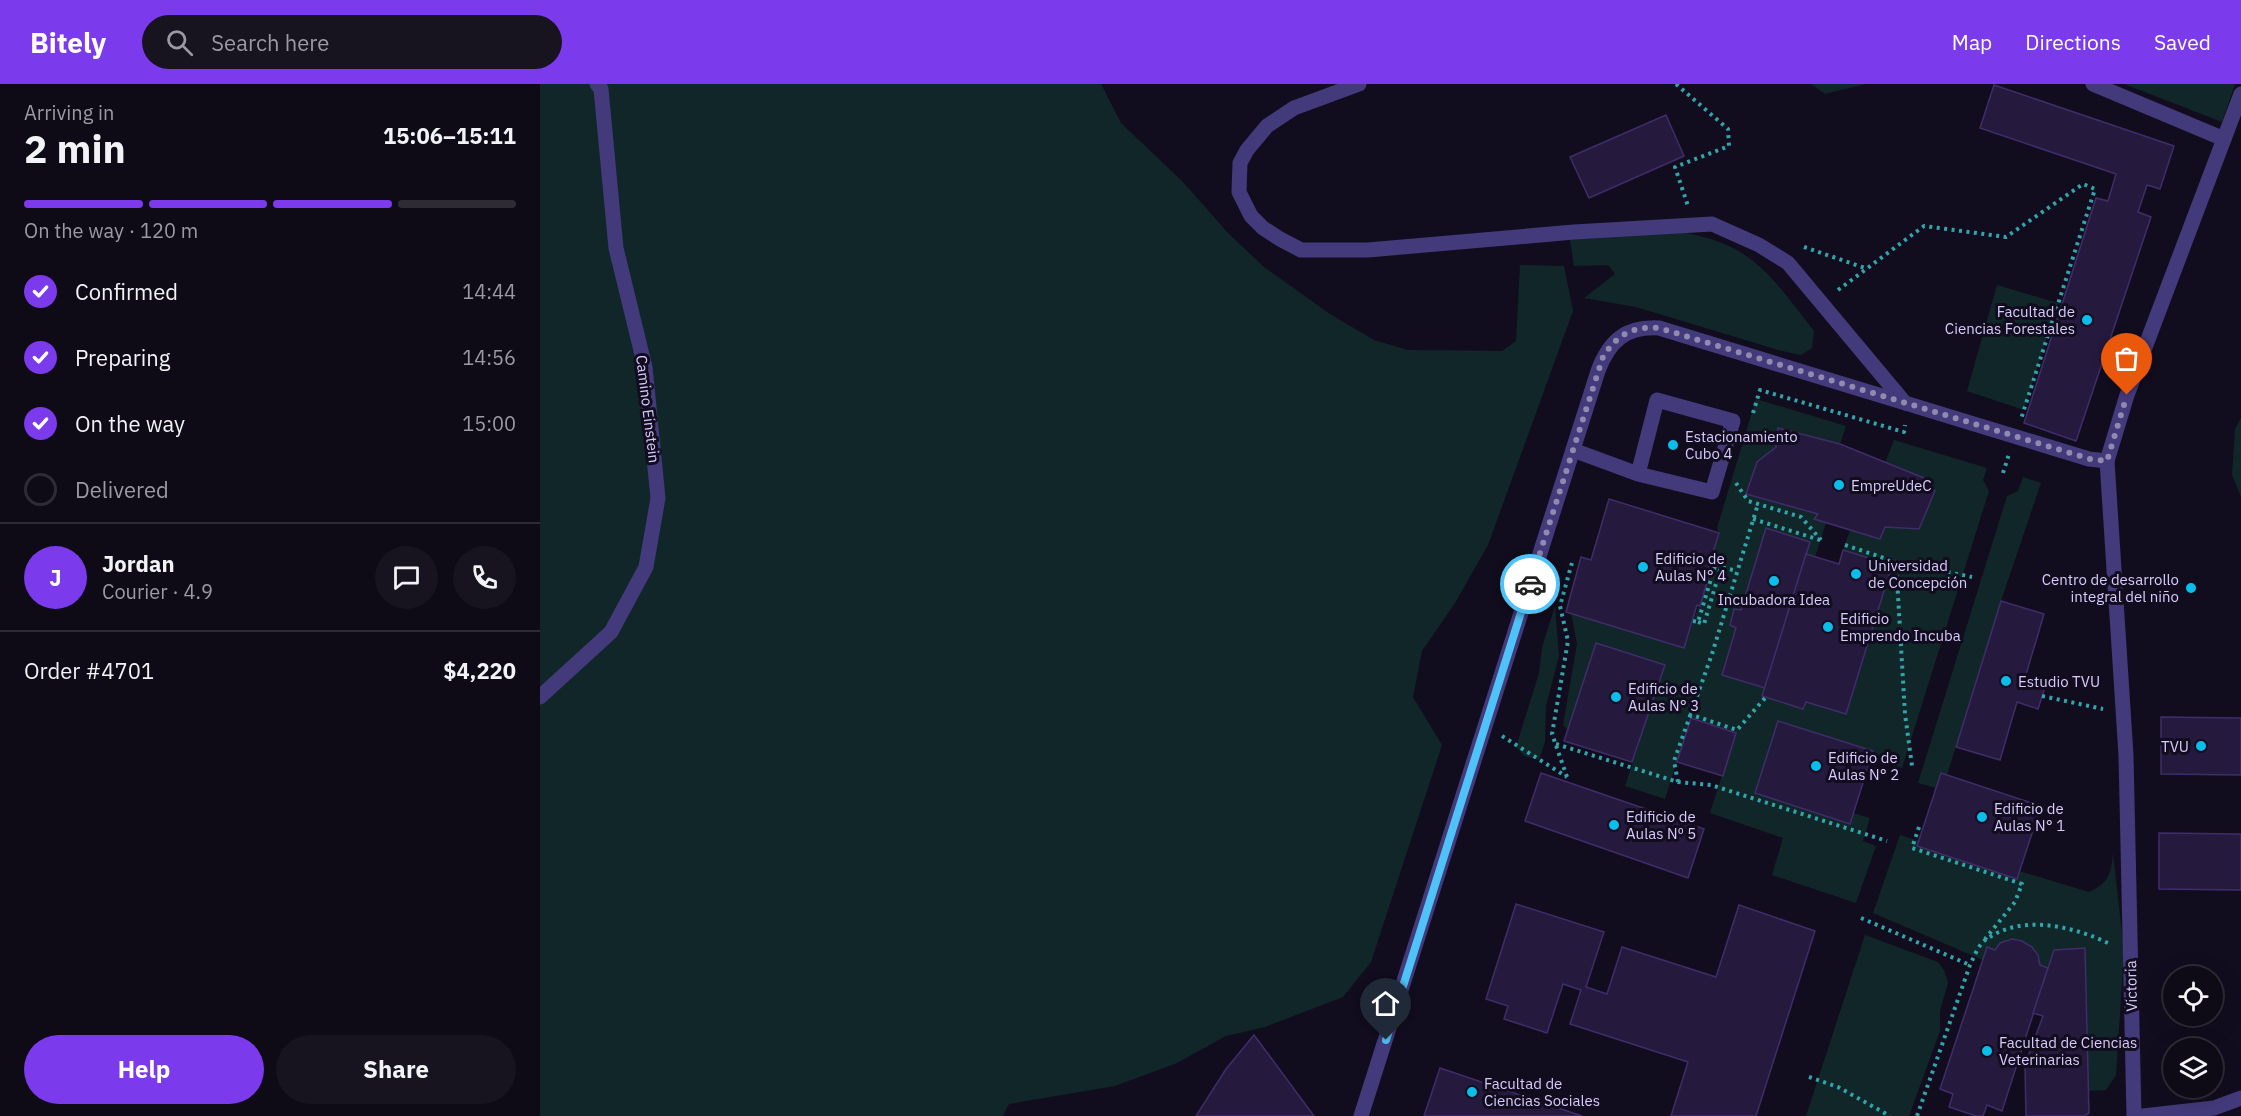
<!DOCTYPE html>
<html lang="en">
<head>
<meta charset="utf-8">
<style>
	:root { --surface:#0e0a16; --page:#17131f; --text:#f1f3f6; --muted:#9b9aa1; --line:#2e2b35; --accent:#7c3aed }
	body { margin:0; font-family:"IBM Plex Sans",sans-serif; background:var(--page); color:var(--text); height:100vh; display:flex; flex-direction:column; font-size:22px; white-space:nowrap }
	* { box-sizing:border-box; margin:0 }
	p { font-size:20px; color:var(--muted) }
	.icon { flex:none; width:33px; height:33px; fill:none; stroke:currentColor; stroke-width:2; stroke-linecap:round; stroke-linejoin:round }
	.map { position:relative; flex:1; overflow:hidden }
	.details { display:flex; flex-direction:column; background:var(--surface); width:540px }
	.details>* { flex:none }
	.fabs { position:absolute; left:1623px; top:882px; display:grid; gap:12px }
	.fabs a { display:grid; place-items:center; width:60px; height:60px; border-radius:50%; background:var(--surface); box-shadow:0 6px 24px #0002,0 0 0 2px var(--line); font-size:30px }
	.pin { position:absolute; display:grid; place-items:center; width:51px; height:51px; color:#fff; margin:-62px -26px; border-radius:50% 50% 50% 0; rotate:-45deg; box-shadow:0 0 6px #0007 }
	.pin .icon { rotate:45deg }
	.courier { position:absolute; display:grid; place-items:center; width:60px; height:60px; margin:-30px; border:4px solid #4fc3f7; border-radius:50%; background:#fff; color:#222; box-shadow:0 2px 8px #0007 }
	.summary em { font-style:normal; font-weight:700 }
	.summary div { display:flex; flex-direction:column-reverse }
	.summary { display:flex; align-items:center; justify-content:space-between; height:102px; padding:0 24px }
	h1 { font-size:39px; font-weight:700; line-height:45px }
	.bar { display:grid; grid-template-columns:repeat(4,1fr); gap:9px 6px; align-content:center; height:72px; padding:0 24px }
	.bar i { height:8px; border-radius:4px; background:var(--line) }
	.bar .on { background:var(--accent) }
	.bar p { grid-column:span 4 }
	.line { display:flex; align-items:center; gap:15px; padding:0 24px; border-top:2px solid var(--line) }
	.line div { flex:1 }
	.round { display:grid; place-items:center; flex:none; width:63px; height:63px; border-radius:32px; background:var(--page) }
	ol { padding:0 24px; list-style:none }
	li { display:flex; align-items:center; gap:18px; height:66px }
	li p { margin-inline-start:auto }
	li .icon { padding:6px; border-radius:50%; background:var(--accent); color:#fff; stroke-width:4 }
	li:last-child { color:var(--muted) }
	li i { width:33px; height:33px; border:3px solid var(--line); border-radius:50% }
	.action { display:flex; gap:12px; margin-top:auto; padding:12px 24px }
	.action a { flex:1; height:69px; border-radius:36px; background:var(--accent); color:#fff; font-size:24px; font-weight:700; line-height:69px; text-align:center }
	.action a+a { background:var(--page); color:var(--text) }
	header { display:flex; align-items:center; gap:36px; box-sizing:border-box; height:84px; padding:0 30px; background:var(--accent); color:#fff }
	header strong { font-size:28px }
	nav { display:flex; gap:33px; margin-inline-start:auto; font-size:21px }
	.search { width:420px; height:54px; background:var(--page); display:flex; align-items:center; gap:15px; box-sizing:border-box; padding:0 21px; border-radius:33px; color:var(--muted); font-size:22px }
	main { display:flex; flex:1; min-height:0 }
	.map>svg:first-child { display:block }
</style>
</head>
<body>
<header>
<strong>Bitely</strong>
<div class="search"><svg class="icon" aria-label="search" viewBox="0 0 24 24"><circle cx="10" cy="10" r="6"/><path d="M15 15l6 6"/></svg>Search here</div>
<nav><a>Map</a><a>Directions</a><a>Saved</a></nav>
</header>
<main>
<section class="details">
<div class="summary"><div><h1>2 min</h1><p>Arriving in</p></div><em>15:06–15:11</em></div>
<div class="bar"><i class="on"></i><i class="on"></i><i class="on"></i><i></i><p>On the way · 120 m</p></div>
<ol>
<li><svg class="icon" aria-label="check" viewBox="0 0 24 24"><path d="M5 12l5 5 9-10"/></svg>Confirmed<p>14:44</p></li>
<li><svg class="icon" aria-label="check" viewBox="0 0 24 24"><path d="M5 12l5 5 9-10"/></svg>Preparing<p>14:56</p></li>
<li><svg class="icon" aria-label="check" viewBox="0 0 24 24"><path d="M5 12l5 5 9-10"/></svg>On the way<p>15:00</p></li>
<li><i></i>Delivered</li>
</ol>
<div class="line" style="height:108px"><b class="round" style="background:var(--accent);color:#fff">J</b><div><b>Jordan</b><p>Courier · 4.9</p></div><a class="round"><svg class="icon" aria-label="chat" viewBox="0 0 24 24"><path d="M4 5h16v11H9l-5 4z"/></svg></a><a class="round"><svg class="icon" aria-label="phone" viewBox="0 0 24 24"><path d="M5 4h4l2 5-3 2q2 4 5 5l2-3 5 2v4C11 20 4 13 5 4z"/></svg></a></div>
<div class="line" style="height:78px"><div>Order #4701</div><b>$4,220</b></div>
<div class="action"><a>Help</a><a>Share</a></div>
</section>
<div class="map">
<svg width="1701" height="1032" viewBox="0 0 1701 1032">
	<rect width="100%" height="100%" fill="#120d1e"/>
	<!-- green -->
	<g fill="#102628">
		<polygon points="0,0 561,0 581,39 643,98 688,149 724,183 790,230 834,256 868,266 962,267 976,257 980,181 1024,182 1033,227 948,461 915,519 882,567 873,613 902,661 831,878 803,913 725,943 686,952 637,979 575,1002 469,1020 463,1032 0,1032"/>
		<polygon points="1271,0 1326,0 1285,10"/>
		<polygon points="1584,0 1695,0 1682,38"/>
		<path d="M 1116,144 C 1207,156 1220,177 1274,247 L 1272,264 L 1261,271 L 1242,267 L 1096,223 L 1044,214 L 1075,190 L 1068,181 L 1034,182 L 1029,149 Z"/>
		<polygon points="1457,201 1518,219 1484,326 1427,307"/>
		<polygon points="1216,315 1306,342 1300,360 1238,344 1236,363 1217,378 1206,409 1278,430 1275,435 1286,439 1275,473 1266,470 1269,458 1226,444 1201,526 1194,525 1190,541 1196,544 1182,591 1225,604 1263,625 1266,618 1306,630 1351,482 1303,466 1310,446 1340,455 1345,443 1379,445 1395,407 1384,394 1345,379 1354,356 1447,384 1443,396 1449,407 1362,684 1331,674 1333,667 1238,637 1215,709 1309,740 1313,729 1330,734 1323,757 1336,762 1316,819 1232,791 1243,754 1170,729 1196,648 1151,634 1125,715 1085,702 1125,581 1056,559 1028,646 1023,641 1037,560 1031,529 1144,564 1169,492 1166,491 1179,449 1177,444"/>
		<polygon points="1701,334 1701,413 1692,391 1695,345"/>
		<polygon points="1483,393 1501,399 1461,517 1407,691 1401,689 1396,704 1378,699 1467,412 1478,407"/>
		<polygon points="1015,522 1019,572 1006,622 1005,658 999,676 984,672 976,663 999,589 1002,563"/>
		<path d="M 1360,751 L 1549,808 C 1569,799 1571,790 1573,769 L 1584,867 L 1576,991 L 1566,1006 L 1548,1007 L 1544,864 L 1514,866 L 1508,884 L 1500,881 C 1497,864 1479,847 1461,859 C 1455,863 1449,871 1443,876 L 1333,829 Z"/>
		<polygon points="1325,851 1398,878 1404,886 1408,899 1400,927 1400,947 1369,1032 1266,1032"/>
	</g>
	<!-- building -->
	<g fill="#251a3e" stroke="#3f2d69" stroke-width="1.5">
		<polygon points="1454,1 1634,62 1620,105 1607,101 1598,128 1611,133 1536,357 1484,339 1556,114 1568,117 1576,90 1440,44"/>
		<polygon points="1126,31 1144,72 1049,114 1030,73"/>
		<polygon points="1238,344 1300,360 1384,394 1395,407 1379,445 1345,443 1340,455 1274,435 1278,430 1206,410 1217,378 1236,363"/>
		<polygon points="1069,415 1179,449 1166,491 1169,491 1160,522 1157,521 1144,564 1026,528 1041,473 1051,476"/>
		<polygon points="1226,444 1270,458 1225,604 1182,591 1196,544 1190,541 1194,525 1201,526"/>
		<polygon points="1303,466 1352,481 1306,630 1266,618 1263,625 1222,612 1266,470 1299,480"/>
		<polygon points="1461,517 1504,530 1485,594 1506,600 1498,625 1477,618 1460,676 1416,663"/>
		<polygon points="1056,559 1125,581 1092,678 1024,657"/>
		<polygon points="1621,633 1701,634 1701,691 1621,690"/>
		<polygon points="1151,634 1196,649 1183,692 1137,678"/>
		<polygon points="1238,637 1333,667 1310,740 1215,709"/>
		<polygon points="1001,689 1164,745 1148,794 985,737"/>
		<polygon points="1401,689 1501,722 1477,795 1377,762"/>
		<polygon points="1619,749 1701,750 1701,806 1619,805"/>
		<polygon points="976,820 1064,848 1046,903 1067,910 1082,863 1176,893 1199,821 1275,847 1216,1032 1131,1032 1148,978 1030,940 1041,906 1023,900 1007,949 964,935 968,922 946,915"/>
		<polygon points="1472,855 1482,857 1492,863 1498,871 1500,881 1508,884 1462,1027 1447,1021 1443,1032 1436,1032 1409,1023 1413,1010 1400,1005 1447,863 1455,866 1460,859"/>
		<polygon points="1545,864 1549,1029 1544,1032 1486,1032 1485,981 1503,932 1493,929 1514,866"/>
		<polygon points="714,951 774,1032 656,1032 686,985"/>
		<polygon points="900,984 1042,1032 884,1032"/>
	</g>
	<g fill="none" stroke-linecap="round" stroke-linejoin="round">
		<!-- path -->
		<g stroke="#32a5ab" stroke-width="4" stroke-dasharray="3 4.5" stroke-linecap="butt">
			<polyline points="1136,0 1188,45 1189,62 1135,83 1148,122"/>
			<polyline points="1264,163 1325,184"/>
			<polyline points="1298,206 1384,142 1466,153 1543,100 1555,105 1481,335"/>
			<polyline points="1213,329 1220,306 1364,348 1365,341"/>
			<polyline points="1463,389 1469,370"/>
			<polyline points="1196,399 1208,417 1261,433 1281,456"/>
			<polyline points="1213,435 1280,456"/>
			<polyline points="1305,461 1356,478 1365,630 1372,682"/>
			<polyline points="1356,478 1432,493"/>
			<polyline points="1153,537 1158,538 1177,475 1172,474"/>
			<polyline points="1158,538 1164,540 1181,483 1197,487"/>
			<polyline points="1502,612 1563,625"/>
			<polyline points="1149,630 1197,646 1225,614"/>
			<polyline points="962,652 1027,693"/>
			<polyline points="1016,660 1138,698 1171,701 1347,757"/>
			<polyline points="1027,693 1012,650 1028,557 1020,522 1033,475"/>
			<polyline points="1138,698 1134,677 1172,570 1218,420"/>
			<polyline points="1379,743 1372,764 1482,800 1475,818 1445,855"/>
			<polyline points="1321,834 1430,881"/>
			<polyline points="1269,993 1298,1003 1350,1032"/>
			<path d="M 1377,1032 L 1430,881 C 1434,873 1438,862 1444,857 C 1480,829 1533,842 1570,860"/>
		</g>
		<!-- minor -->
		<g stroke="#433a7b" stroke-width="15">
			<polyline points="819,0 754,24 727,42 707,66 700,79 699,108 711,132 723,144 740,155 761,166 828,166 1034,148 1172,140 1219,161 1248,179 1365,319"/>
			<polyline points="1553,0 1684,55"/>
			<polyline points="1033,366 1098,390 1172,408 1193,337 1117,316 1098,390"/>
			<polyline points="0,613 71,548 106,483 118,414 105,283 76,164 61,5 57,0"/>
			<path d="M 821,1032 L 1058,287 C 1069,257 1086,242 1119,244 L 1549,375 L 1567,377"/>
			<polyline points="1594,1032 1586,671 1567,377 1587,311 1701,10"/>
			<polyline points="1603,1032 1674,1024 1701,1014"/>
		</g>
	</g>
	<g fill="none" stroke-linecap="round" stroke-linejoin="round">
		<!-- done -->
		<path stroke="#9289af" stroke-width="6" stroke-dasharray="0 10.8" d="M 990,500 L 1063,273 C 1077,251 1092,242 1119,244 L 1550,375 L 1567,377 L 1587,311"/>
		<!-- route -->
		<polyline stroke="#4fc3f7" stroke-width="8" points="846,956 990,500"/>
	</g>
	<!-- markers -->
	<g fill="#0abdeb" stroke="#120d1e" stroke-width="2">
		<circle cx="1547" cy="236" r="6"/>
		<circle cx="1133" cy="361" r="6"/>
		<circle cx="1299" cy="401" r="6"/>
		<circle cx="1103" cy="483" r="6"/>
		<circle cx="1316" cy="490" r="6"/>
		<circle cx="1234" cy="497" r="6"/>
		<circle cx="1651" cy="504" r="6"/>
		<circle cx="1288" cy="543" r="6"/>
		<circle cx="1466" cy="597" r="6"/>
		<circle cx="1076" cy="613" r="6"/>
		<circle cx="1661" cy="662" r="6"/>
		<circle cx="1276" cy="682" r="6"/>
		<circle cx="1442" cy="733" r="6"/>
		<circle cx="1074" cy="741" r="6"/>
		<circle cx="1447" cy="967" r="6"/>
		<circle cx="932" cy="1008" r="6"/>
	</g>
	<g text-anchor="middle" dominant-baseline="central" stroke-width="6" stroke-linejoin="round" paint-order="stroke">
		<!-- poi labels -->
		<g font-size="15" fill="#d7ccfd" stroke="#120d1e" text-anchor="start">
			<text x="1535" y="227" text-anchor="end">Facultad de<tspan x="1535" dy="17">Ciencias Forestales</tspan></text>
			<text x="1145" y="352">Estacionamiento<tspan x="1145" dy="17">Cubo 4</tspan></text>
			<text x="1311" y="401">EmpreUdeC</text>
			<text x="1115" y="474">Edificio de<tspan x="1115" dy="17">Aulas N° 4</tspan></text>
			<text x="1328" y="481">Universidad<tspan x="1328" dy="17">de Concepción</tspan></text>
			<text x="1639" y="495" text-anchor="end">Centro de desarrollo<tspan x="1639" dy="17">integral del niño</tspan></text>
			<text x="1234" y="515" text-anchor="middle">Incubadora Idea</text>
			<text x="1300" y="534">Edificio<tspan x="1300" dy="17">Emprendo Incuba</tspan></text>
			<text x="1478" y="597">Estudio TVU</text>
			<text x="1088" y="604">Edificio de<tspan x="1088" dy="17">Aulas N° 3</tspan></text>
			<text x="1649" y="662" text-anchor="end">TVU</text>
			<text x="1288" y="673">Edificio de<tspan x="1288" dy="17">Aulas N° 2</tspan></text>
			<text x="1454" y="724">Edificio de<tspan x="1454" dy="17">Aulas N° 1</tspan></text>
			<text x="1086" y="732">Edificio de<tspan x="1086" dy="17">Aulas Nº 5</tspan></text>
			<text x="1459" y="958">Facultad de Ciencias<tspan x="1459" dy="17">Veterinarias</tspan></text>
			<text x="944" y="999">Facultad de<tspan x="944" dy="17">Ciencias Sociales</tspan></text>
		</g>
		<!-- street labels -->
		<g font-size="15" fill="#d7ccfd" stroke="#120d1e">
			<text transform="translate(108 325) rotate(83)">Camino Einstein</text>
			<text transform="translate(1591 902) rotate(-91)">Victoria</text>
		</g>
	</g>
</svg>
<div class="fabs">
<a><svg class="icon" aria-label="locate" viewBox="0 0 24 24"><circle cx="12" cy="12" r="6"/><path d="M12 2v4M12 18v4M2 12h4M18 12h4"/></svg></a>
<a><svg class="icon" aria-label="layers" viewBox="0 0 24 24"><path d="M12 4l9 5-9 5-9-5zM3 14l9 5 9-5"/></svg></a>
</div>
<div class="pin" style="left:1587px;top:311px;background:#ea580c"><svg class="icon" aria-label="bag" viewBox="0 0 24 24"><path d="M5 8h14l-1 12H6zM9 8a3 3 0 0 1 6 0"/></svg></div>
<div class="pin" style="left:846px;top:956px;background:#1f2937"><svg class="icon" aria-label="home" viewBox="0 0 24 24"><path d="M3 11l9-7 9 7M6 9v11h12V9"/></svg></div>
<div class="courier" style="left:990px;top:500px"><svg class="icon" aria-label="car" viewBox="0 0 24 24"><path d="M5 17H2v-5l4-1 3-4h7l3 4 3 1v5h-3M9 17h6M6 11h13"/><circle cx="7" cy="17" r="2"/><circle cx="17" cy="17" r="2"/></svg></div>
</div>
</main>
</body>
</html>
